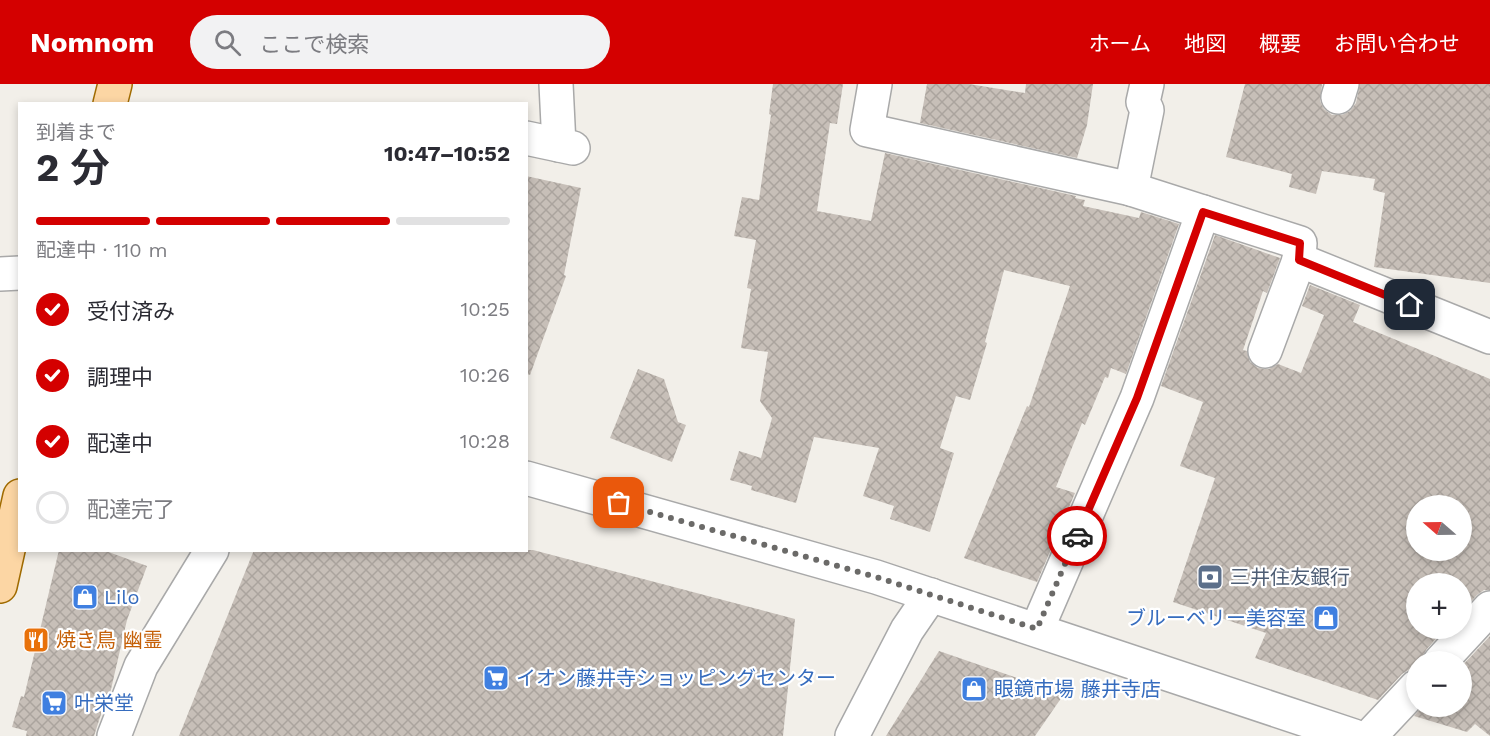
<!DOCTYPE html>
<html lang="ja">
<head>
<meta charset="utf-8">
<style>
	:root { --surface:#fff; --page:#f2f2f3; --text:#2b2b33; --muted:#7c7c81; --line:#e1e1e2; --accent:#d40000 }
	body { margin:0; font-family:"Work Sans","Noto Sans JP",sans-serif; background:var(--page); color:var(--text); height:100vh; display:flex; flex-direction:column; font-size:22px; white-space:nowrap }
	* { box-sizing:border-box; margin:0 }
	p { font-size:20px; color:var(--muted) }
	.icon { flex:none; width:33px; height:33px; fill:none; stroke:currentColor; stroke-width:2; stroke-linecap:round; stroke-linejoin:round }
	.map { position:relative; flex:1; overflow:hidden }
	.drawer { position:absolute; left:18px; top:18px; width:510px; height:450px; display:flex; flex-direction:column; background:var(--surface); border-radius:0px; box-shadow:0 3px 9px #0003 }
	.drawer>* { flex:none }
	.needle { width:39px; rotate:290deg }
	.tools { position:absolute; left:1406px; top:411px; display:grid; gap:12px }
	.tools a { display:grid; place-items:center; width:66px; height:66px; border-radius:50%; background:var(--surface); box-shadow:0 3px 9px #0003; font-size:30px }
	.pin { position:absolute; display:grid; place-items:center; width:51px; height:51px; color:#fff; margin:-26px; border-radius:12px; box-shadow:0 3px 9px #0006 }
	.courier { position:absolute; display:grid; place-items:center; width:60px; height:60px; margin:-30px; border:4px solid #d40000; border-radius:50%; background:#fff; color:#222; box-shadow:0 2px 8px #0007 }
	.overview em { font-style:normal; font-weight:700 }
	.overview div { display:flex; flex-direction:column-reverse }
	.overview { display:flex; align-items:center; justify-content:space-between; height:102px; padding:0 18px }
	h1 { font-size:39px; font-weight:700; line-height:45px }
	.bar { display:grid; grid-template-columns:repeat(4,1fr); gap:9px 6px; align-content:center; height:72px; padding:0 18px }
	.bar i { height:8px; border-radius:4px; background:var(--line) }
	.bar .current { background:var(--accent) }
	.bar p { grid-column:span 4 }
	ol { padding:0 18px; list-style:none }
	li { display:flex; align-items:center; gap:18px; height:66px }
	li p { margin-inline-start:auto }
	li .icon { padding:6px; border-radius:50%; background:var(--accent); color:#fff; stroke-width:4 }
	li:last-child { color:var(--muted) }
	li i { width:33px; height:33px; border:3px solid var(--line); border-radius:50% }
	header { display:flex; align-items:center; gap:36px; box-sizing:border-box; height:84px; padding:0 30px; background:var(--accent); color:#fff }
	header strong { font-size:28px }
	nav { display:flex; gap:33px; margin-inline-start:auto; font-size:21px }
	.search { width:420px; height:54px; background:var(--page); display:flex; align-items:center; gap:15px; box-sizing:border-box; padding:0 21px; border-radius:33px; color:var(--muted); font-size:22px }
	.map>svg:first-child { display:block }
</style>
</head>
<body>
<header>
<strong>Nomnom</strong>
<div class="search"><svg class="icon" aria-label="search" viewBox="0 0 24 24"><circle cx="10" cy="10" r="6"/><path d="M15 15l6 6"/></svg>ここで検索</div>
<nav><a>ホーム</a><a>地図</a><a>概要</a><a>お問い合わせ</a></nav>
</header>
<div class="map">
<svg width="1490" height="652" viewBox="0 0 1490 652">
	<defs>
		<pattern id="building-cross-hatch" width="8" height="8" patternUnits="userSpaceOnUse" patternTransform="scale(1.5)"><rect width="8" height="8" fill="#c7bfb8"/><path d="M0 0l8 8M0 8l8-8" fill="none" stroke="#aba49e"/></pattern>
	</defs>
	<rect width="100%" height="100%" fill="#f2efe9"/>
	<!-- building -->
	<g fill="url(#building-cross-hatch)" fill-rule="evenodd">
		<polygon points="773,0 843,0 837,40 830,39 817,127 871,137 885,69 1076,112 1075,114 1085,116 1083,122 1139,134 1141,128 1179,140 1126,290 1111,284 1108,294 1105,293 1085,341 1082,339 1056,403 1075,409 1037,498 964,474 1027,322 1029,323 1070,202 1004,186 985,258 987,259 970,316 956,312 940,364 954,369 930,448 890,435 894,422 863,412 879,364 814,353 796,419 751,406 752,402 730,396 739,367 761,374 772,334 760,317 768,268 741,264 751,205 747,204 756,156 734,152 742,113 759,116 771,31 769,30"/>
		<polygon points="927,0 969,0 1025,9 1026,0 1093,0 1087,41 1077,74 920,39"/>
		<polygon points="1245,0 1322,0 1320,17 1324,25 1332,31 1342,31 1350,27 1356,19 1360,0 1490,0 1490,199 1374,183 1385,109 1373,106 1375,95 1322,87 1316,110 1289,103 1292,90 1226,73"/>
		<polygon points="526,92 581,104 564,191 566,192 530,291 526,290"/>
		<path d="M 1215,151 L 1280,174 L 1267,209 L 1263,207 L 1243,266 L 1247,267 L 1250,278 L 1258,284 L 1269,285 L 1278,280 L 1301,289 L 1324,231 L 1302,222 L 1310,201 L 1360,221 L 1353,238 L 1490,295 L 1490,506 L 1484,506 L 1477,511 L 1461,528 L 1461,500 L 1416,500 L 1416,544 L 1445,544 L 1426,566 L 1422,578 L 1416,578 L 1416,585 L 1410,585 L 1402,590 L 1378,616 L 1255,574 L 1266,549 L 1173,518 L 1215,394 L 1180,382 L 1203,318 L 1161,302 ZM 1416,422 L 1461,422 L 1461,466 L 1416,466 Z"/>
		<polygon points="638,285 664,295 678,338 686,341 672,378 610,354"/>
		<polygon points="59,466 103,466 147,482 127,536 109,614 106,622 104,621 94,652 26,652 27,647 12,643 21,612 24,613"/>
		<polygon points="254,466 533,466 795,535 783,652 179,652"/>
		<polygon points="1490,552 1490,652 1475,640 1467,648 1414,632 1423,622 1461,622 1461,583"/>
		<polygon points="939,567 1064,610 1035,652 886,652"/>
	</g>
	<g fill="none" stroke-linecap="round" stroke-linejoin="round">
		<!-- minor casing -->
		<g stroke="#a9a9a9" stroke-width="36">
			<g id="minor">
				<polyline points="556,0 559,61"/>
				<polyline points="875,0 867,46 1131,105 1300,159 1299,176 1490,253"/>
				<polyline points="1338,13 1342,0"/>
				<polyline points="526,54 573,64"/>
				<polyline points="1131,105 1147,26 1143,18 1147,0"/>
				<polyline points="0,190 20,189"/>
				<polyline points="1265,267 1299,176"/>
				<polyline points="526,394 876,493 1354,652"/>
				<polyline points="1037,545 1137,314 1203,128"/>
				<polyline points="1440,578 1490,524"/>
				<polyline points="114,652 141,582 212,466"/>
				<polyline points="852,652 907,546 931,511"/>
				<polyline points="1370,652 1416,603"/>
			</g>
		</g>
		<!-- major casing -->
		<g stroke="#a06b00" stroke-width="36">
			<g id="major">
				<polyline points="110,20 115,0"/>
				<polyline points="0,502 20,412"/>
			</g>
		</g>
		<!-- minor -->
		<use href="#minor" stroke="#fff" stroke-width="33"/>
		<!-- major -->
		<use href="#major" stroke="#fcd6a4" stroke-width="33"/>
	</g>
	<g fill="none" stroke-linecap="round" stroke-linejoin="round">
		<!-- done -->
		<polyline stroke="#6b6a68" stroke-width="6" stroke-dasharray="0 10.8" points="619,419 876,493 1037,545 1077,452"/>
		<!-- route -->
		<polyline stroke="#d40000" stroke-width="8" points="1077,452 1137,314 1203,128 1300,159 1299,176 1410,221"/>
	</g>
	<!-- icons -->
	<defs>
		<g id="bank-square" transform="scale(1.35)"><rect x="-9" y="-9" width="18" height="18" rx="4" fill="#5c6f8a" stroke="#fff"/><path d="M-6-4H6V4H-6ZM0-2.3a2.3 2.3 0 1 0 0 4.6a2.3 2.3 0 1 0 0-4.6Z" fill="#fff"/></g>
		<g id="shop-square" transform="scale(1.35)"><rect x="-9" y="-9" width="18" height="18" rx="4" fill="#3f7fe0" stroke="#fff"/><path d="M-5-2.5h2.3a2.7 3.5 0 0 1 5.4 0H5L5.5 6h-11ZM-1.5-2.5h3a1.5 2.3 0 0 0-3 0Z" fill="#fff"/></g>
		<g id="restaurant-square" transform="scale(1.35)"><rect x="-9" y="-9" width="18" height="18" rx="4" fill="#e8710a" stroke="#fff"/><path d="M-5-6h1v4h1v-4h1v4h1v-4h1v5L-1.5 .5V6h-2V.5L-5-1ZM5-6V6H3V1.5H1.5Q1.5-4 5-6Z" fill="#fff"/></g>
		<g id="supermarket-square" transform="scale(1.35)"><rect x="-9" y="-9" width="18" height="18" rx="4" fill="#3f7fe0" stroke="#fff"/><path d="M-6-5.5h2.5l.6 2H6L4.5 2H-2.5L-4.4-4H-6ZM-1.5 3.2a1.3 1.3 0 1 0 .1 0ZM3 3.2a1.3 1.3 0 1 0 .1 0Z" fill="#fff"/></g>
	</defs>
	<g fill-rule="evenodd">
		<use href="#bank-square" x="1210" y="493"/>
		<use href="#shop-square" x="85" y="513"/>
		<use href="#shop-square" x="1326" y="534"/>
		<use href="#restaurant-square" x="36" y="556"/>
		<use href="#supermarket-square" x="496" y="594"/>
		<use href="#shop-square" x="974" y="605"/>
		<use href="#supermarket-square" x="54" y="619"/>
	</g>
	<g text-anchor="middle" dominant-baseline="central" stroke-width="4.5" stroke-linejoin="round" paint-order="stroke">
		<!-- service labels -->
		<g font-size="20" fill="#4e5e75" stroke="#fff" text-anchor="start">
			<text x="1230" y="493">三井住友銀行</text>
		</g>
		<!-- shop labels -->
		<g font-size="20" fill="#366cbe" stroke="#fff" text-anchor="start">
			<text x="104" y="513">Lilo</text>
			<text x="1306" y="534" text-anchor="end">ブルーベリー美容室</text>
			<text x="516" y="594">イオン藤井寺ショッピングセンター</text>
			<text x="994" y="605">眼鏡市場 藤井寺店</text>
			<text x="74" y="619">叶栄堂</text>
		</g>
		<!-- food labels -->
		<g font-size="20" fill="#c56008" stroke="#fff" text-anchor="start">
			<text x="56" y="556">焼き鳥 幽霊</text>
		</g>
	</g>
</svg>
<div class="tools">
<a><svg class="needle" viewBox="-14 -14 28 28"><path d="M0-13l5 13h-10z" fill="#e53935"/><path d="M0 13l5-13h-10z" fill="#7c7c81"/></svg></a>
<a>+</a>
<a>−</a>
</div>
<div class="pin" style="left:619px;top:419px;background:#ea580c"><svg class="icon" aria-label="bag" viewBox="0 0 24 24"><path d="M5 8h14l-1 12H6zM9 8a3 3 0 0 1 6 0"/></svg></div>
<div class="pin" style="left:1410px;top:221px;background:#1f2937"><svg class="icon" aria-label="home" viewBox="0 0 24 24"><path d="M3 11l9-7 9 7M6 9v11h12V9"/></svg></div>
<div class="courier" style="left:1077px;top:452px"><svg class="icon" aria-label="car" viewBox="0 0 24 24"><path d="M5 17H2v-5l4-1 3-4h7l3 4 3 1v5h-3M9 17h6M6 11h13"/><circle cx="7" cy="17" r="2"/><circle cx="17" cy="17" r="2"/></svg></div>
<section class="drawer">
<div class="overview"><div><h1>2 分</h1><p>到着まで</p></div><em>10:47–10:52</em></div>
<div class="bar"><i class="current"></i><i class="current"></i><i class="current"></i><i></i><p>配達中 · 110 m</p></div>
<ol>
<li><svg class="icon" aria-label="check" viewBox="0 0 24 24"><path d="M5 12l5 5 9-10"/></svg>受付済み<p>10:25</p></li>
<li><svg class="icon" aria-label="check" viewBox="0 0 24 24"><path d="M5 12l5 5 9-10"/></svg>調理中<p>10:26</p></li>
<li><svg class="icon" aria-label="check" viewBox="0 0 24 24"><path d="M5 12l5 5 9-10"/></svg>配達中<p>10:28</p></li>
<li><i></i>配達完了</li>
</ol>
</section>
</div>
</body>
</html>
